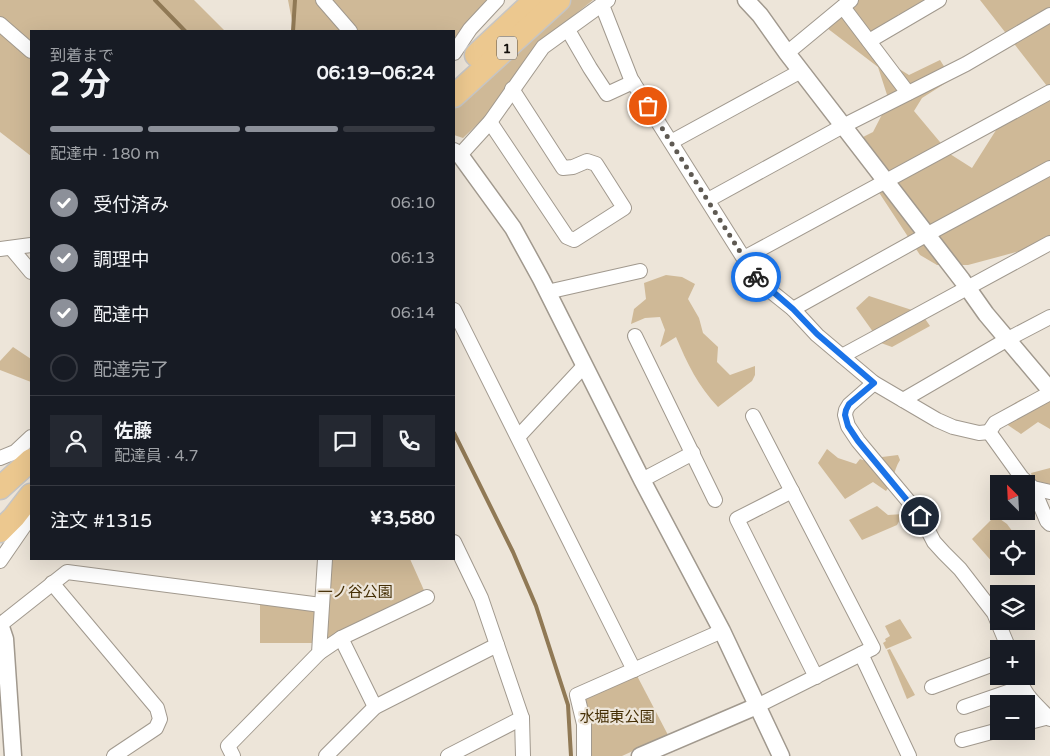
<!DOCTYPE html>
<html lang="ja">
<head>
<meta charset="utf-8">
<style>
	:root { --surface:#171b24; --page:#242831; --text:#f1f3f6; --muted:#9ea1a6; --line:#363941; --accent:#8c9099 }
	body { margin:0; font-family:"Varela Round","Noto Sans JP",sans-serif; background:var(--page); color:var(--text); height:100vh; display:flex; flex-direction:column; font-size:19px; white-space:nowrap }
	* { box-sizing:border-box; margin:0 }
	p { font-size:16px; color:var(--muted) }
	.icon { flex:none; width:28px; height:28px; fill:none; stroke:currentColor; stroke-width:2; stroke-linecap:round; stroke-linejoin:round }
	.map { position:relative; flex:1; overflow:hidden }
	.details { position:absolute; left:30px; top:30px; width:425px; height:530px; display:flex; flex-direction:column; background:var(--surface); border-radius:0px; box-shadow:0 5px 20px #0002 }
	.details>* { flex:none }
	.needle { width:32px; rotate:336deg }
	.tools { position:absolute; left:990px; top:475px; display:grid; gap:10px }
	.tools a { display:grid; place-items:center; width:45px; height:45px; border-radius:0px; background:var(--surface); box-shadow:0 5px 20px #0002; font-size:25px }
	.pin { position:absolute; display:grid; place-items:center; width:42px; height:42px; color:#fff; margin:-21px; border:2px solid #fff; border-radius:50%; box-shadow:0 1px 5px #0007 }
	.courier { position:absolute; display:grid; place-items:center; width:50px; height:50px; margin:-25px; border:4px solid #1a73e8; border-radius:50%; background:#fff; color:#222; box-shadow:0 1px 6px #0007 }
	.headline em { font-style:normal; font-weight:700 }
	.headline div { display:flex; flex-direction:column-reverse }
	.headline { display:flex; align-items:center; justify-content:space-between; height:85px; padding:0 20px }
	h1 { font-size:32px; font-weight:700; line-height:38px }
	.bar { display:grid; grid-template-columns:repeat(4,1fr); gap:8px 5px; align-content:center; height:60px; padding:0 20px }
	.bar i { height:6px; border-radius:4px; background:var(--line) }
	.bar .on { background:var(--accent) }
	.bar p { grid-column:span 4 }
	.line { display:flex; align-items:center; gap:12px; padding:0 20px; border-top:1px solid var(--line) }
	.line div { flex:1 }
	.round { display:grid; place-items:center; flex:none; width:52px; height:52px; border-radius:0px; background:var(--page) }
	ol { padding:0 20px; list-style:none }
	li { display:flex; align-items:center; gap:15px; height:55px }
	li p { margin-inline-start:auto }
	li .icon { padding:5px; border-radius:50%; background:var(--accent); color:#fff; stroke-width:4 }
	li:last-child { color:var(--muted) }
	li i { width:28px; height:28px; border:2px solid var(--line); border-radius:50% }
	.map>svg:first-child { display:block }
</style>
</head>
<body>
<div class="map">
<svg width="1050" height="756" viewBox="0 0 1050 756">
	<rect width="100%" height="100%" fill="#ede5d9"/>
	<!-- green -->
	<g fill="#cfb997">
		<polygon points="0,0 194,0 225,31 31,31 31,156 0,132"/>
		<polygon points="288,0 491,0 454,50 454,31 334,31 329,30 330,31 292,31 293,26"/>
		<polygon points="562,0 593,0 552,33 511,92 463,138 454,135 454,100"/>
		<polygon points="851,0 924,0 902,16 899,14 868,50 909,75 940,60 952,79 922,98 914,111 950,154 972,168 998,127 1047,86 980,0 1050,0 1050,243 968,265 937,265 920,255 876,188 857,140 873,132 889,101 878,67 823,25"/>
		<path d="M 666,275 L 682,277 L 695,284 L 688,299 L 699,318 L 703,333 L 718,347 L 717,362 L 730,375 L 755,366 L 755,375 L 752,381 L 718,407 C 698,386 687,363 676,337 L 660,347 L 665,330 L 660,317 L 645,318 L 631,324 L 634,309 L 646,299 L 644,283 Z"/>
		<polygon points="869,296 921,313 930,326 892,347 881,343 856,308"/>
		<polygon points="13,347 31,359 31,382 0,370 0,361"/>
		<path d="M 1050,387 L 1050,429 L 1038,422 L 1021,434 L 1002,421 C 1012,396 1030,398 1050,387 Z"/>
		<path d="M 827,449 L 838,458 L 856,464 L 860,459 L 872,463 L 882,457 L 898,455 L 900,460 C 893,471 894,482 886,491 L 873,482 L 845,499 L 818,463 Z"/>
		<polygon points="1050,468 1050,487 1033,481 1031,473"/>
		<polygon points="877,506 888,515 903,514 897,525 862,540 849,520"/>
		<polygon points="1000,519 1007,524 1018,539 999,539 999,560 994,564 972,539 991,520"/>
		<polygon points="325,559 410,559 427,597 319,643 260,643 260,598 321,605"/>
		<polygon points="900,619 912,638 886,649 883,643 886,641 885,639 890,636 885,626"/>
		<polygon points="890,649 915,695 907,699 887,650"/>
		<polygon points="634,670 668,735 622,756 582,756 577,695"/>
	</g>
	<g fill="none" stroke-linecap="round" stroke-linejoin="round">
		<!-- stream -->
		<g stroke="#907955" stroke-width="4">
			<polyline points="155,0 185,31"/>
			<polyline points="293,31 295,0"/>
			<polyline points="454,433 513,552 536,606 568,705 571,756"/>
		</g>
		<!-- minor casing -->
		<g stroke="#a1998e" stroke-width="16">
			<g id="minor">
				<polyline points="323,0 350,31"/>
				<polyline points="602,5 631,79 758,281 793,309 817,335 874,383 937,420 953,427 979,433 989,432"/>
				<polyline points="843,7 908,93"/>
				<polyline points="0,24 31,51"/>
				<polyline points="568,30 590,68 607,94 633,82"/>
				<polyline points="869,41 939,0"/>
				<polyline points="454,53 470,29 497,0"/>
				<polyline points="787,53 851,0"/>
				<polyline points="490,122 567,237 574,240 624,208 596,164 587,161 573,167 563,168 512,89"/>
				<polyline points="671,142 801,71"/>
				<polyline points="454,150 460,155 490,122 543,47 608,0"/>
				<polyline points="708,200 843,126 966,64 1050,15"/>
				<polyline points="11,248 31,272"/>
				<polyline points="0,249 31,245"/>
				<polyline points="744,258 1050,92"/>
				<polyline points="547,292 640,271"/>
				<polyline points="793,309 926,235 1050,168"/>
				<polyline points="454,310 634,670"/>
				<polyline points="635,336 715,500"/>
				<polyline points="842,356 1050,243"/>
				<polyline points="874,383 849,405 846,410 845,415 848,426 858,441 920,515 934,542 944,553 960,569 994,613 1009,649"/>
				<polyline points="1050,393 995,423 989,432 1022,478 1033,488 1050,492"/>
				<polyline points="903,400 1008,339 1050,317"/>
				<polyline points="753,416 873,648 757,706"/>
				<polyline points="518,437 584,366"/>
				<polyline points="0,458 15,452 31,437"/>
				<polyline points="642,480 693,453"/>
				<polyline points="1033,488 1047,521 1050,524"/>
				<polyline points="792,491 737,519 816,677"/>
				<polyline points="454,542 481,598 522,718 523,756"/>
				<polyline points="0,561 31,516"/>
				<polyline points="52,583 157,708 160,719 156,728 114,756"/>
				<polyline points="0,625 67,572 321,605"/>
				<polyline points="341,638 375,707"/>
				<polyline points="319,653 341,638 427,597"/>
				<polyline points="861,654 909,756"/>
				<path d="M 1019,676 C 1023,695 1037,705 1050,719"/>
				<polyline points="932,687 999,662"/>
				<polyline points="964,707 1022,687"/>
				<polyline points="1026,723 1049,717"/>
				<polyline points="962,740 999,730"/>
				<polyline points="233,756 228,746 319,653 325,559"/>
				<polyline points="326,756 375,707 497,645"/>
				<polyline points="448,756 522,718"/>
				<polyline points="584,756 584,724 577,695 722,631"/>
			</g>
		</g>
		<!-- tertiary casing -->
		<g stroke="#a1998e" stroke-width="19">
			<g id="tertiary">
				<polyline points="746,0 760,15 787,53 962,280 986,314 1050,390"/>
				<polyline points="460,155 513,228 541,279 642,480 722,631 781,756"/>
				<polyline points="0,624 5,639 13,756"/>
				<polyline points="640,756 757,706"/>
			</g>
		</g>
		<!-- trunk casing -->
		<g stroke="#c6c5c4" stroke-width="25">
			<g id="trunk">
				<polyline points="476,55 535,0"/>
				<polyline points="454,96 559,0"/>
				<polyline points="0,488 31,460"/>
				<polyline points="0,531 14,517 31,495"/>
			</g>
		</g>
		<!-- minor -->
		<use href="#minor" stroke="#fff" stroke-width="14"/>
		<!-- tertiary -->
		<use href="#tertiary" stroke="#fff" stroke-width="16"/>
		<!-- trunk -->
		<use href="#trunk" stroke="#ecc88f" stroke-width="22"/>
	</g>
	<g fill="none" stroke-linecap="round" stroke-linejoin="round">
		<!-- done -->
		<polyline stroke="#5f5a53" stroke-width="5" stroke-dasharray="0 9" points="648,106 756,277"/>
		<!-- route -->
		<polyline stroke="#1a73e8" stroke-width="6" points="756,277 793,309 817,334 874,383 849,404 846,410 845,415 848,426 858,441 920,516"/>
	</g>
	<g text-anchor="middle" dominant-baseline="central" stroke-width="4.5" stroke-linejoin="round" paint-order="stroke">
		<!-- shield labels -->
		<rect fill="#ede5d9" stroke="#544f49" stroke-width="1" x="497" y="36.5" width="20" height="23" rx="4"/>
		<g font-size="14" font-weight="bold" fill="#120f0b">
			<text x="507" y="48">1</text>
		</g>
		<!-- park labels -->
		<g font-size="15" fill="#442e04" stroke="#ede5d9">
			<text x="355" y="592">一ノ谷公園</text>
			<text x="617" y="717">水堀東公園</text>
		</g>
	</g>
</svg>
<div class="tools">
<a><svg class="needle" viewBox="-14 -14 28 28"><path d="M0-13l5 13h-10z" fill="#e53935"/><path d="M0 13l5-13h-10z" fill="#9ea1a6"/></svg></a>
<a><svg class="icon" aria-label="locate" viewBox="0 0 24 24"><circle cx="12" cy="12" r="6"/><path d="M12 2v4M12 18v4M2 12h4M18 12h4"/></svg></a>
<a><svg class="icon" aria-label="layers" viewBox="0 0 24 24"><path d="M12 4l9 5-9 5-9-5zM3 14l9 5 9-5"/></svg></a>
<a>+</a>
<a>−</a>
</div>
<div class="pin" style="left:648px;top:106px;background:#ea580c"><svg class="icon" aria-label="bag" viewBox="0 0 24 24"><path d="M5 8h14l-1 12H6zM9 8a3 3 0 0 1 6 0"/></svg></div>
<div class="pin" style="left:920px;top:516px;background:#1f2937"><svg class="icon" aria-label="home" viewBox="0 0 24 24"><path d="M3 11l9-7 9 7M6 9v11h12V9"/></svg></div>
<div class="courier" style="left:756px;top:277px"><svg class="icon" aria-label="bike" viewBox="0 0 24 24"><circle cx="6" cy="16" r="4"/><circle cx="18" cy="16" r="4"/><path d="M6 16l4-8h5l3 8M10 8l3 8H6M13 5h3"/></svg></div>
<section class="details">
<div class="headline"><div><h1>2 分</h1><p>到着まで</p></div><em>06:19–06:24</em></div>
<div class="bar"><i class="on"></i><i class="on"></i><i class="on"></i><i></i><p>配達中 · 180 m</p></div>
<ol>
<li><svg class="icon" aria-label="check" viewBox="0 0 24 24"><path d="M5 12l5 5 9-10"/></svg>受付済み<p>06:10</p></li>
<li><svg class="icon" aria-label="check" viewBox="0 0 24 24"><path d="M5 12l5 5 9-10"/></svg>調理中<p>06:13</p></li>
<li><svg class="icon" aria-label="check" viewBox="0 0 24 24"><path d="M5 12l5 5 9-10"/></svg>配達中<p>06:14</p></li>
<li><i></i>配達完了</li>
</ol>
<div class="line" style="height:90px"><a class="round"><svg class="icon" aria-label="person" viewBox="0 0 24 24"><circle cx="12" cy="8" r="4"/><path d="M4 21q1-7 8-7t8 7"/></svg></a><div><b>佐藤</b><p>配達員 · 4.7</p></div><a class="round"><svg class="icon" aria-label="chat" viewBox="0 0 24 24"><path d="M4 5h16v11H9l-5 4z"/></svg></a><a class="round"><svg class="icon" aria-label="phone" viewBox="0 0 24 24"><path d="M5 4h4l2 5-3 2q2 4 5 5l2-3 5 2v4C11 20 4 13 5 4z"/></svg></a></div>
<div class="line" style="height:65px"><div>注文 #1315</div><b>¥3,580</b></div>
</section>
</div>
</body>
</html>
